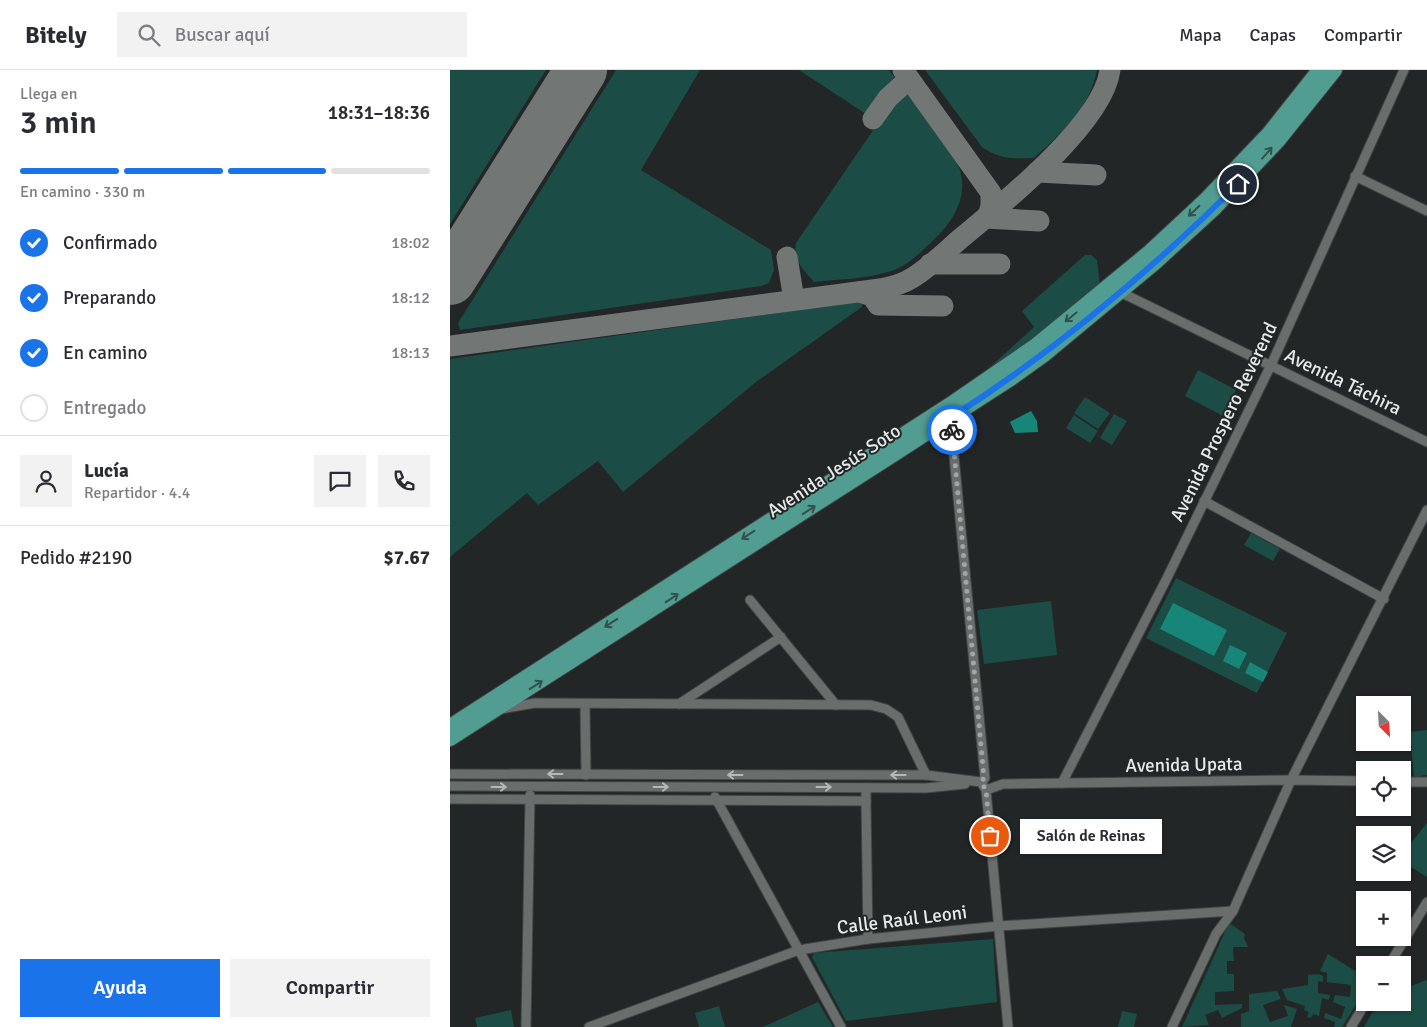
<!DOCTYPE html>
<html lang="es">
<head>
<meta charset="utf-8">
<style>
	:root { --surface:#fff; --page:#f2f2f3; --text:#2b2b33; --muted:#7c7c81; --line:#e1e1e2; --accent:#1a73e8 }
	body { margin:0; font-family:Signika,sans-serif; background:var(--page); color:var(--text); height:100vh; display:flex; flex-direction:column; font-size:19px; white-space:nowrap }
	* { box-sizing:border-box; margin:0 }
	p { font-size:16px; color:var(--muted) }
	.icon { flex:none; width:28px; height:28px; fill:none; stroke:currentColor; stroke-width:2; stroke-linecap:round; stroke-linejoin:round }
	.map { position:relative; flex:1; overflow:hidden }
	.panel { display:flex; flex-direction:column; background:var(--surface); width:450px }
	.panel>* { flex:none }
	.needle { width:32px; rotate:156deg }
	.controls { position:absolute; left:906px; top:626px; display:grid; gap:10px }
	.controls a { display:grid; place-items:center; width:55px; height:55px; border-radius:0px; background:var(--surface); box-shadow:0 1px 4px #0004; font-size:25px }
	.pin { position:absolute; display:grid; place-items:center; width:42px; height:42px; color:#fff; margin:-21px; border:2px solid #fff; border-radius:50%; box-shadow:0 1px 5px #0007 }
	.courier { position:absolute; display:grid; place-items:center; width:50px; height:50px; margin:-25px; border:4px solid #1a73e8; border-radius:50%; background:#fff; color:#222; box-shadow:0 1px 6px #0007 }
	.bubble { position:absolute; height:35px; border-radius:0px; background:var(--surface); box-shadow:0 1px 4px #0004; font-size:16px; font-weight:600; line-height:35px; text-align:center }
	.headline em { font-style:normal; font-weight:600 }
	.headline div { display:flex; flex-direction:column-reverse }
	.headline { display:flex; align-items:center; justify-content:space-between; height:85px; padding:0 20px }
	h1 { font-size:32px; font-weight:600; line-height:38px }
	.bar { display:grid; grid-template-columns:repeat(4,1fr); gap:8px 5px; align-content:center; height:60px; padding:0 20px }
	.bar i { height:6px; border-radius:4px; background:var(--line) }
	.bar .current { background:var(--accent) }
	.bar p { grid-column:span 4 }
	.line { display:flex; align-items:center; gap:12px; padding:0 20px; border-top:1px solid var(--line) }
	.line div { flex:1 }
	.round { display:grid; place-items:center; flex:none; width:52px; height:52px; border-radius:0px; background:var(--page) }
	ol { padding:0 20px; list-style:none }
	li { display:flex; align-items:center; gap:15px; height:55px }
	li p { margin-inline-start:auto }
	li .icon { padding:5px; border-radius:50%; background:var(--accent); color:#fff; stroke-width:4 }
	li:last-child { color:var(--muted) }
	li i { width:28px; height:28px; border:2px solid var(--line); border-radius:50% }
	.primary-button { display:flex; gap:10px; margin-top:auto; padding:10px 20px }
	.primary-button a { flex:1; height:58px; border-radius:0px; background:var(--accent); color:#fff; font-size:20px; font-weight:600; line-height:58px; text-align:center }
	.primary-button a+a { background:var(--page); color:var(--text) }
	header { display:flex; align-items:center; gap:30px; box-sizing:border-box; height:70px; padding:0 25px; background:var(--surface); border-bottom:1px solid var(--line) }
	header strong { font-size:24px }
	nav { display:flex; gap:28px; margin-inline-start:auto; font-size:18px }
	.search { width:350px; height:45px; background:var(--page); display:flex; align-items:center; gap:12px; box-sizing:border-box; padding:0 18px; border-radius:0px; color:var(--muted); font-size:19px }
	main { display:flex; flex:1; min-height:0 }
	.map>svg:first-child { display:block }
</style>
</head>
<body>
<header>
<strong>Bitely</strong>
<div class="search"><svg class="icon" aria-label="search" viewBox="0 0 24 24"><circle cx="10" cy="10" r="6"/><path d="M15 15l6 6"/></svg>Buscar aquí</div>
<nav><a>Mapa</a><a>Capas</a><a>Compartir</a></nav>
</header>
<main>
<section class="panel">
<div class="headline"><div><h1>3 min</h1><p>Llega en</p></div><em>18:31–18:36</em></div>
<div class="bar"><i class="current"></i><i class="current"></i><i class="current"></i><i></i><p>En camino · 330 m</p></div>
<ol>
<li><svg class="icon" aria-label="check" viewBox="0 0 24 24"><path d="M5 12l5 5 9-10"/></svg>Confirmado<p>18:02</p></li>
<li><svg class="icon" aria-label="check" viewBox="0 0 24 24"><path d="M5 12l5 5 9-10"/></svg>Preparando<p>18:12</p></li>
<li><svg class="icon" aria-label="check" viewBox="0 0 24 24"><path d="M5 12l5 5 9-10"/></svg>En camino<p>18:13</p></li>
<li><i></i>Entregado</li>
</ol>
<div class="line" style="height:90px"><a class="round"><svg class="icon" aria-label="person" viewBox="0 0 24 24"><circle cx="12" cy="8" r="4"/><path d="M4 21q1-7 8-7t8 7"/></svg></a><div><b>Lucía</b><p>Repartidor · 4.4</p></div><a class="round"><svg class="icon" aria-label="chat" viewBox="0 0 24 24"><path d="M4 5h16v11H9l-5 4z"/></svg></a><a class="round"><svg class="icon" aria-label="phone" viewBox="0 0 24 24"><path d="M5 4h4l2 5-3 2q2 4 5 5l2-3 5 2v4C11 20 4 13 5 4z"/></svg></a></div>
<div class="line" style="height:65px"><div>Pedido #2190</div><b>$7.67</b></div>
<div class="primary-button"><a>Ayuda</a><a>Compartir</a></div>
</section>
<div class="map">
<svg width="977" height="957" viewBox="0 0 977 957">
	<rect width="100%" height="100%" fill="#232626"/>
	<!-- green -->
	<g fill="#1b4c45">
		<polygon points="0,0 96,0 0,154"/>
		<polygon points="166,0 250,0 191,100 321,180 324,200 319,213 311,216 10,260 8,253"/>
		<polygon points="349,0 439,0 448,12 416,44"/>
		<path d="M 475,0 L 647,0 C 639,39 612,63 584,88 C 563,89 549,89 532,77 Z"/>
		<path d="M 456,22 C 469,40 502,79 509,97 C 521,131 498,158 474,179 C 466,187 457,194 447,199 C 421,209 391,209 364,212 C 354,201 342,189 346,173 L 428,53 L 440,36 Z"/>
		<polygon points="635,185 641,185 647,190 650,216 611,249 527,309 584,257 572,241"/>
		<polygon points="413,231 412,237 306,312 173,422 148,391 88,435 77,423 0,487 0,289"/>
		<polygon points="748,300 786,320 773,346 735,326"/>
		<polygon points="635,327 660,343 648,359 624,343"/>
		<polygon points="664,344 677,351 662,375 650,368"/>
		<polygon points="624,345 648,361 640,373 616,358"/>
		<polygon points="801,463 830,479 823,491 794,475"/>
		<polygon points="726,508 837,563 807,623 696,568"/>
		<polygon points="601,531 607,585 534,594 527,540"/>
		<polygon points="977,660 977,705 964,707 960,662"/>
		<polygon points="977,753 977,807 953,792 953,783"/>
		<polygon points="779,853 795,864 794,868 798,877 783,877 784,891 777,891 777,904 784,904 784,921 765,922 765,935 792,934 792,938 772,948 768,940 755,945 759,955 732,957"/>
		<polygon points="543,869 547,932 396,951 362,887 364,883"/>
		<polygon points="878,884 915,907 915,921 892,957 884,957 885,952 874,948 875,943 891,949 895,937 883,932 885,925 900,927 901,915 877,912 877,903 870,901"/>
		<polygon points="868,904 873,906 873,912 868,911 868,923 880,925 879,930 872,928 869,946 863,944 861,948 857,947 859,942 854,940 855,936 837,930 832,919 858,915 858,905"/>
		<polygon points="977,910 977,957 914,957 928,933 952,932 953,919"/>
		<polygon points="827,921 831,929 813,935 820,952 838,946 834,935 847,939 841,957 791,957 791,944 799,941 799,924"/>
		<polygon points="368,932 383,957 313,957"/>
		<polygon points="269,936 275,957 249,957 245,943"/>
		<polygon points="61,940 64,957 27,957 25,948"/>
		<polygon points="672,941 687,944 684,957 668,957"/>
	</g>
	<!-- water -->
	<g fill="#178577">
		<polygon points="581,341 587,351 588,362 565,363 560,352"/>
		<polygon points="723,533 777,560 764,586 710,559"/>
		<polygon points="780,575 797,583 789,599 773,591"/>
		<polygon points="800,592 818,602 813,612 795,603"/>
	</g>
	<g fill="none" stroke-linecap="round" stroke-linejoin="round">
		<!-- taxiway -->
		<g stroke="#727675" stroke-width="21">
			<polyline points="453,0 541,123 541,136 538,146"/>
			<polyline points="423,49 438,28 459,9"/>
			<polyline points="587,102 646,105"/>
			<polyline points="535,148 589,151"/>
			<polyline points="337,187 344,230"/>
			<polyline points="480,194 550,194"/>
			<polyline points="410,222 422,226 428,235 493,236"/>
			<path d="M 0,276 L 430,219 C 441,217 453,214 462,208 C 479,198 495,182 510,169 C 551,135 653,54 660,0"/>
		</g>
		<!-- runway -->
		<polyline stroke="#727675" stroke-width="52" points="0,209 131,0"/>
		<!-- minor casing -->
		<g stroke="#414443" stroke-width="11">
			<g id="minor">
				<polyline points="905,106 977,141"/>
				<polyline points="668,221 977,372"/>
				<polyline points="500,345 535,708 531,712 536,720 558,957"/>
				<polyline points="754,431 934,529"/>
				<polyline points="300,530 386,635"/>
				<polyline points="229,634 331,567"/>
				<polyline points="135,635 136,705"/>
				<polyline points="51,639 85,633 421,635 436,639 448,647 476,705"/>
				<polyline points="0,704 476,705 531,712"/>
				<polyline points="952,712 977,712"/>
				<polyline points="612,713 717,508 822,293 954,0"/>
				<polyline points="0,716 476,718 515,714"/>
				<polyline points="536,720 553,714 841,710 915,711"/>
				<polyline points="265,727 391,957"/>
				<polyline points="0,729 416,731 416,718"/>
				<polyline points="416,731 418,869"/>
				<polyline points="939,895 977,832"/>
				<polyline points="76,957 80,725"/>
				<polyline points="139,957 349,880 418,869 549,856 783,841"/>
				<polyline points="722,957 766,864 783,841 841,710 977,440"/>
				<polyline points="901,957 916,932"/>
			</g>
		</g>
		<!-- primary casing -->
		<g stroke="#414443" stroke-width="16">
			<g id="primary">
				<polyline points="0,656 499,335 586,275 698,183 756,129 819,63 869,0"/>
				<polyline points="0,669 440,387 562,308 594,285 706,192 765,138 828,71 885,0"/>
			</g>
		</g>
		<!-- minor -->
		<use href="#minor" stroke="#696d6c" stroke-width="9"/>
		<!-- primary -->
		<use href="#primary" stroke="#519d92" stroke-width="14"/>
	</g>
	<!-- one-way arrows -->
	<defs><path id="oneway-shaft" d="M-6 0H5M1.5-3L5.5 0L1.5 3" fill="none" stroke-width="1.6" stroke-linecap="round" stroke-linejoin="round" transform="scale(1.25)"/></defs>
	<g stroke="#33504c">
		<use href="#oneway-shaft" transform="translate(817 83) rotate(-49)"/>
		<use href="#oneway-shaft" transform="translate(744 141) rotate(136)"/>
		<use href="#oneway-shaft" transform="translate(621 247) rotate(141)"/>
		<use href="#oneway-shaft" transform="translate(359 440) rotate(-33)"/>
		<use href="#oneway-shaft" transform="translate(298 465) rotate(147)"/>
		<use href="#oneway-shaft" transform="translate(222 528) rotate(-33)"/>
		<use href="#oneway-shaft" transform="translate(161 553) rotate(147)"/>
		<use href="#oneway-shaft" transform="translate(86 615) rotate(-33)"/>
	</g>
	<g stroke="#b5b8b7">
		<use href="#oneway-shaft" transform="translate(105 704) rotate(-180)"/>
		<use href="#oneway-shaft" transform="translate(285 705) rotate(-180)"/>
		<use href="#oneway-shaft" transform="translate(448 705) rotate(-180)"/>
		<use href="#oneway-shaft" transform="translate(49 717)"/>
		<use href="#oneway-shaft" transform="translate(211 717)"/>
		<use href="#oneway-shaft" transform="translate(374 717)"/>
	</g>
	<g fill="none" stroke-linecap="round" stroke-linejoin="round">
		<!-- done -->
		<polyline stroke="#a2a5a5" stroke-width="5" stroke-dasharray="0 9" points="502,360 534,708 531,712 536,720 540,766"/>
		<!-- route -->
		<path stroke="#1a73e8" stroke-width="6" d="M 502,360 L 500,348 C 605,281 700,202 788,114"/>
	</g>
	<g text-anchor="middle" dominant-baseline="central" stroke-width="4" stroke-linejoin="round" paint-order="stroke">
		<!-- street labels -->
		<g font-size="19" fill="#e7eae9" stroke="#232626">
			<text transform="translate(893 312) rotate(26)">Avenida Táchira</text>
			<text transform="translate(774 352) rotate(-64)">Avenida Prospero Reverend</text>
			<text transform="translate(384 401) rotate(-33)">Avenida Jesús Soto</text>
			<text transform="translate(734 695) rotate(-1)">Avenida Upata</text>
			<text transform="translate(452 850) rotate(-7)">Calle Raúl Leoni</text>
		</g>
	</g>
</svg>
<div class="controls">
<a><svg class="needle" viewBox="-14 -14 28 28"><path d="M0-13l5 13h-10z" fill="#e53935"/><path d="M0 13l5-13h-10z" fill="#7c7c81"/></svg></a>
<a><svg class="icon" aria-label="locate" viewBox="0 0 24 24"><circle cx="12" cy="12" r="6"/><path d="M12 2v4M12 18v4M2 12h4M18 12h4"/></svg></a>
<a><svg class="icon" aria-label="layers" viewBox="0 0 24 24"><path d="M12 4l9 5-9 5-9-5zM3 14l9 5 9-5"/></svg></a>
<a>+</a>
<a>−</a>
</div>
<div class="pin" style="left:540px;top:766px;background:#ea580c"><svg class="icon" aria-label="bag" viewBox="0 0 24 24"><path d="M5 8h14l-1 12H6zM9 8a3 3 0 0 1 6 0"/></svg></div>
<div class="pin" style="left:788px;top:114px;background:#1f2937"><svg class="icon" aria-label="home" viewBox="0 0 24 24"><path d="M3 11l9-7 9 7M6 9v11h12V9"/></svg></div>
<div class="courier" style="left:502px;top:360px"><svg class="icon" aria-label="bike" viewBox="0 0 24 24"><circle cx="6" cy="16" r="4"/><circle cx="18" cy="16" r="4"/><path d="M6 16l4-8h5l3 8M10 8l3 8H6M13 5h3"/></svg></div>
<div class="bubble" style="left:570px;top:749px;width:142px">Salón de Reinas</div>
</div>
</main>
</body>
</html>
